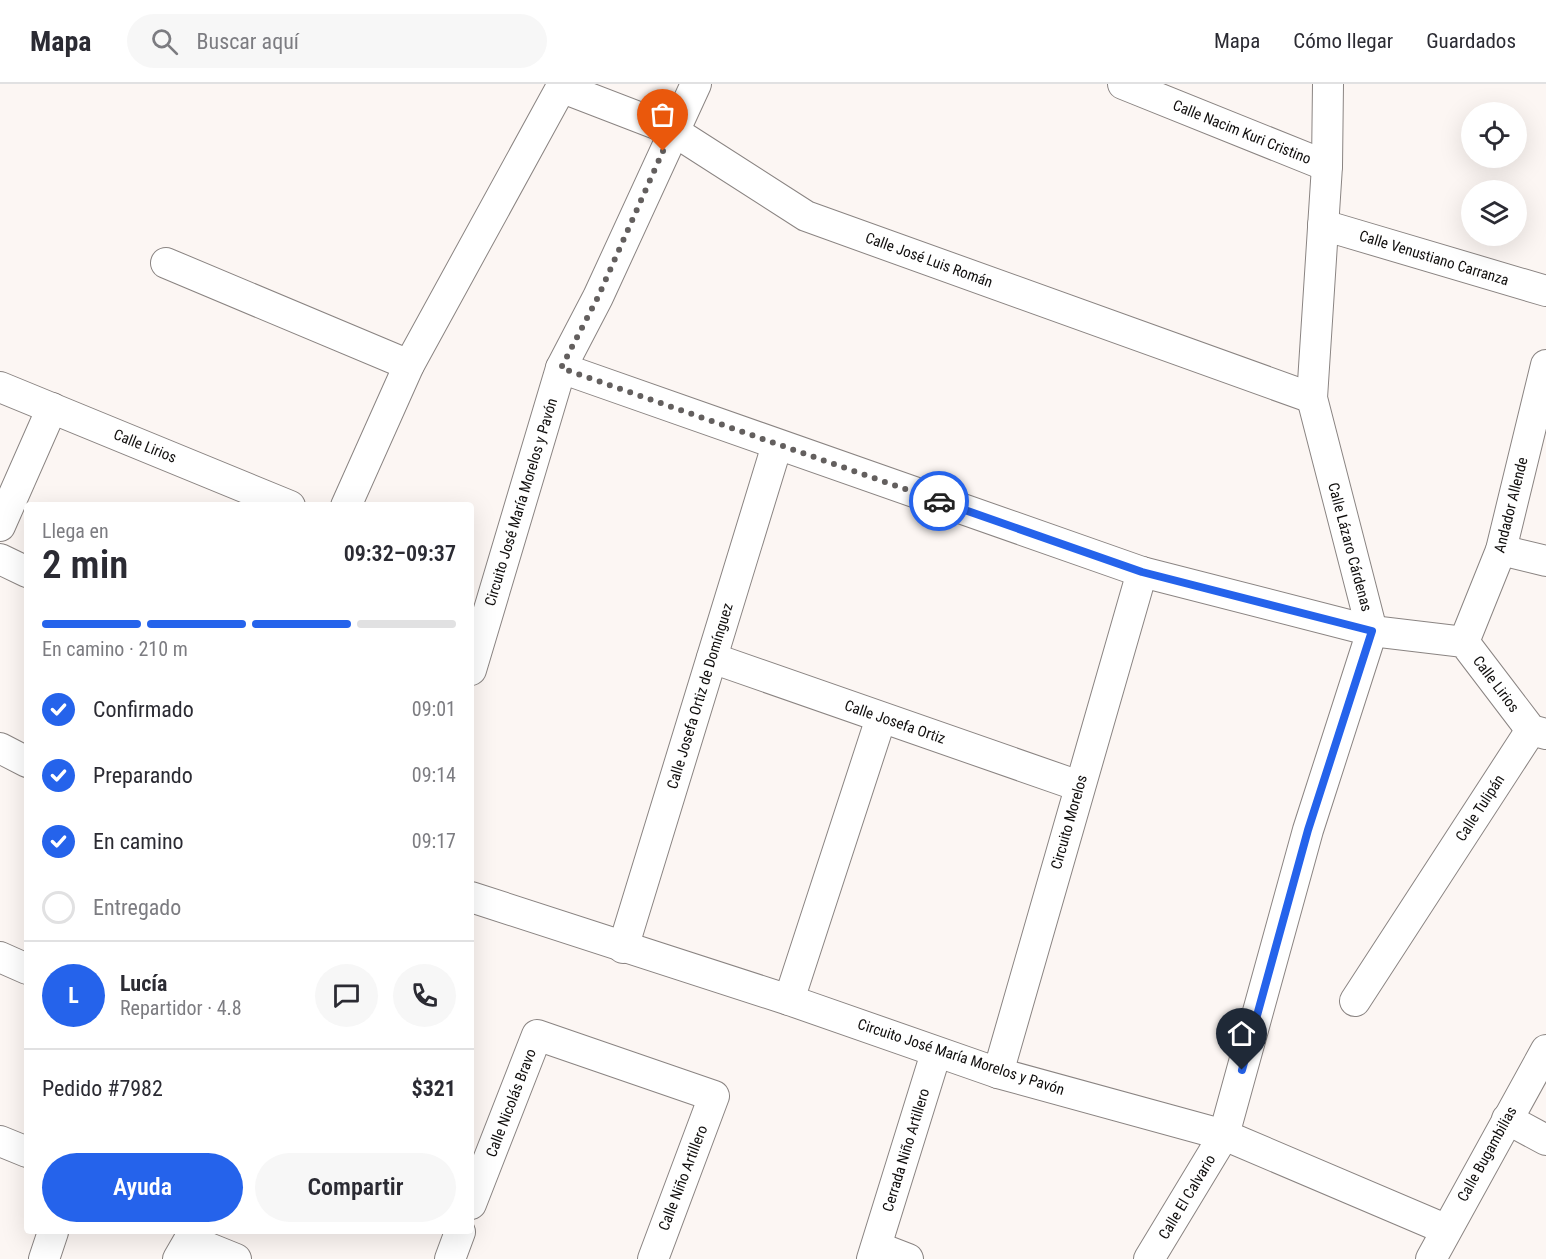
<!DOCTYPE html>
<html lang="es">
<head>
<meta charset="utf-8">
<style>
	:root { --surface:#fff; --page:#f7f7f7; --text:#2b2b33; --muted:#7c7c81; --line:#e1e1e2; --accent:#2563eb }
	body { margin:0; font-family:"Roboto Condensed",sans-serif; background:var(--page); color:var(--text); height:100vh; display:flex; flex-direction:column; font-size:22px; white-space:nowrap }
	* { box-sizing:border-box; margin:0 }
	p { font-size:20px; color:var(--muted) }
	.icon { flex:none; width:33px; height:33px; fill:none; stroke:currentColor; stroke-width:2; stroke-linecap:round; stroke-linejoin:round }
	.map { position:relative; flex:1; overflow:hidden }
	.drawer { position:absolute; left:24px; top:418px; width:450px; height:732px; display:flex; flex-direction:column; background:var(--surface); border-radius:6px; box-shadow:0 6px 24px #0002 }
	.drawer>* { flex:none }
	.tools { position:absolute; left:1461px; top:18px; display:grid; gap:12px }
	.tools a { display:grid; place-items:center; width:66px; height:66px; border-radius:50%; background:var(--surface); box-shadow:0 6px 24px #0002; font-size:30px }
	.pin { position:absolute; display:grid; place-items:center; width:51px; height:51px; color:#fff; margin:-62px -26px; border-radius:50% 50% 50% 0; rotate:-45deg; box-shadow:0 0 6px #0007 }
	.pin .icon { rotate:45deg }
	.courier { position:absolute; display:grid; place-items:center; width:60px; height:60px; margin:-30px; border:4px solid #2563eb; border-radius:50%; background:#fff; color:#222; box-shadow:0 2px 8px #0007 }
	.summary em { font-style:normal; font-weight:600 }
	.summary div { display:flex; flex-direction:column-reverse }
	.summary { display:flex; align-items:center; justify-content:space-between; height:102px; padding:0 18px }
	h1 { font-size:39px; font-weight:600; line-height:45px }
	.bar { display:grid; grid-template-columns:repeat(4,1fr); gap:9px 6px; align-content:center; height:72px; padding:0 18px }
	.bar i { height:8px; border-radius:4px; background:var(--line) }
	.bar .active { background:var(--accent) }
	.bar p { grid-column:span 4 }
	.line { display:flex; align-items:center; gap:15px; padding:0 18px; border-top:2px solid var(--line) }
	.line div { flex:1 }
	.round { display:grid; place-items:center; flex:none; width:63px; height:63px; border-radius:32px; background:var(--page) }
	ol { padding:0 18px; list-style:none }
	li { display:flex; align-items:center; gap:18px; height:66px }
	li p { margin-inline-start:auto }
	li .icon { padding:6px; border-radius:50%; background:var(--accent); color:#fff; stroke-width:4 }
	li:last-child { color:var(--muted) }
	li i { width:33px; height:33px; border:3px solid var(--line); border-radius:50% }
	.cta { display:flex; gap:12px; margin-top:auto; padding:12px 18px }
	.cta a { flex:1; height:69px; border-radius:36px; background:var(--accent); color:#fff; font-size:24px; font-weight:600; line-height:69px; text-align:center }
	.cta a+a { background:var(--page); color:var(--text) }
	header { display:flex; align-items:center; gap:36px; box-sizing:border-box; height:84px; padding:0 30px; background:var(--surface); border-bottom:2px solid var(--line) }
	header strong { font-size:28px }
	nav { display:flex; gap:33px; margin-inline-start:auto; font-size:21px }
	.search { width:420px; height:54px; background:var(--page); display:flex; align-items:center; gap:15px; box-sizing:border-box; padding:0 21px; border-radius:33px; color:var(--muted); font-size:22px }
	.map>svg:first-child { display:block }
</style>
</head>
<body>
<header>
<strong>Mapa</strong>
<div class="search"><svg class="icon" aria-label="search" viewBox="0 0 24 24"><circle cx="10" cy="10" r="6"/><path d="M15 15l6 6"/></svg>Buscar aquí</div>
<nav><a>Mapa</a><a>Cómo llegar</a><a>Guardados</a></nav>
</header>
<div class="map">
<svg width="1546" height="1175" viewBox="0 0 1546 1175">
	<rect width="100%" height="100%" fill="#fcf6f3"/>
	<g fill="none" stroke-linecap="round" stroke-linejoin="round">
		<!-- street casing -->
		<g stroke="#8a8482" stroke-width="32">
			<g id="street">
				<polyline points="1123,0 1327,82"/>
				<polyline points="563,4 672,46 806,132 1312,314"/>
				<polyline points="1323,141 1546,207"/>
				<polyline points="166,179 409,281"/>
				<polyline points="561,284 1142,488 1372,547 1464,558 1531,646 1546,650"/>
				<polyline points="0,303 290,422"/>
				<polyline points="346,422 409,281 563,0"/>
				<polyline points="0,442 52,324"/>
				<polyline points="1501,466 1546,477"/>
				<polyline points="0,475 27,488"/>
				<polyline points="1464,558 1501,466 1546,281"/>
				<polyline points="712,574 1079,702"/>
				<polyline points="471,586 561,284 598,213 696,0"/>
				<polyline points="0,664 27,678"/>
				<polyline points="471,813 789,916 998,989 1224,1051 1445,1145"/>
				<polyline points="623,864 777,361"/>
				<polyline points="0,873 27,885"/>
				<polyline points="789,916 881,634"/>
				<polyline points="1355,917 1531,646"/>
				<polyline points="998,989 1142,488"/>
				<polyline points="1507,1035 1546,1056"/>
				<polyline points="0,1057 27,1068"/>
				<polyline points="471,1120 537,951 714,1012 653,1175"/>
				<polyline points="877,1163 908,1175"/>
				<polyline points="44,1175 53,1148"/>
				<polyline points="178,1175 189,1156 236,1175"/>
				<polyline points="450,1175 460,1148"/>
				<polyline points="872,1175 936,969"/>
				<polyline points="1149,1175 1224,1051 1308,746 1372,547 1312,314 1327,82 1328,0"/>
				<polyline points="1431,1175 1546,966"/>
			</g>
		</g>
		<!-- street -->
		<use href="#street" stroke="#fff" stroke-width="30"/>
	</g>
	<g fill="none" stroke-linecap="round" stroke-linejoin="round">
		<!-- done -->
		<polyline stroke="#635f5e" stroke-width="6" stroke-dasharray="0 10.8" points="663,67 598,213 561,284 939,417"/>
		<!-- route -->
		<polyline stroke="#2563eb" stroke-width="8" points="939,417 1142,488 1372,547 1308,746 1242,986"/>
	</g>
	<g text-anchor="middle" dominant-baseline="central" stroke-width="4.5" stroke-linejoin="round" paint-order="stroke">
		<!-- street labels -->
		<g font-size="15" fill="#100e0d" stroke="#fff">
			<text transform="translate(1242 48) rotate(22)">Calle Nacim Kuri Cristino</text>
			<text transform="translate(1434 174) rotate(17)">Calle Venustiano Carranza</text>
			<text transform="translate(929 176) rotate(20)">Calle José Luis Román</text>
			<text transform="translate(145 362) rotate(22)">Calle Lirios</text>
			<text transform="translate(521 418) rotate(-73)">Circuito José María Morelos y Pavón</text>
			<text transform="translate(1511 421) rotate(-76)">Andador Allende</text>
			<text transform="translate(1350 463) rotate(75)">Calle Lázaro Cárdenas</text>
			<text transform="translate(1496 600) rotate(53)">Calle Lirios</text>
			<text transform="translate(700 612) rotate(-73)">Calle Josefa Ortiz de Domínguez</text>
			<text transform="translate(895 638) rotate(19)">Calle Josefa Ortiz</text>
			<text transform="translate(1480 724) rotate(-57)">Calle Tulipán</text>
			<text transform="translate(1069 738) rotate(-74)">Circuito Morelos</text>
			<text transform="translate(961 973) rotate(18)">Circuito José María Morelos y Pavón</text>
			<text transform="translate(511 1019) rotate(-69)">Calle Nicolás Bravo</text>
			<text transform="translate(906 1066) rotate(-73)">Cerrada Niño Artillero</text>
			<text transform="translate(1487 1070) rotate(-61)">Calle Bugambilias</text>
			<text transform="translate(683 1094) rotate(-69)">Calle Niño Artillero</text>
			<text transform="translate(1187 1113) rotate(-59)">Calle El Calvario</text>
		</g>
	</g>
</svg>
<div class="tools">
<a><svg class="icon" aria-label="locate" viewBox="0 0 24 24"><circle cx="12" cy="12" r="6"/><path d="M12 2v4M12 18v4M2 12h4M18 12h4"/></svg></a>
<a><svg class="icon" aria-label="layers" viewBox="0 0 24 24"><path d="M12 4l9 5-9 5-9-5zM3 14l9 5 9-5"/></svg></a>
</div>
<div class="pin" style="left:663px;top:67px;background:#ea580c"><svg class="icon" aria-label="bag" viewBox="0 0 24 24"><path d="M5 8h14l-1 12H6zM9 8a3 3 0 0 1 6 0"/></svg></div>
<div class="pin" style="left:1242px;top:986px;background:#1f2937"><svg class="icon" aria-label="home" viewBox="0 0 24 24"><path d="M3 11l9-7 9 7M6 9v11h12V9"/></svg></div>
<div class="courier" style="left:939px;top:417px"><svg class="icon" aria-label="car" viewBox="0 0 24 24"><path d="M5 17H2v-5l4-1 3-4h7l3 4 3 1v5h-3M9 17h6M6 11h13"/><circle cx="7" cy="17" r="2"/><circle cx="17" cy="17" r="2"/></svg></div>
<section class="drawer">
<div class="summary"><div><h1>2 min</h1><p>Llega en</p></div><em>09:32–09:37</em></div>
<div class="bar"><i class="active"></i><i class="active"></i><i class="active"></i><i></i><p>En camino · 210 m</p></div>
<ol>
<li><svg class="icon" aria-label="check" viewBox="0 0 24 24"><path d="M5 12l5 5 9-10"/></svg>Confirmado<p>09:01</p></li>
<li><svg class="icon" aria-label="check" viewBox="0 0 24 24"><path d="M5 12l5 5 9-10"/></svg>Preparando<p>09:14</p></li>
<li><svg class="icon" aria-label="check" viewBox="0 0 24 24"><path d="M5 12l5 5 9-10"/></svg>En camino<p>09:17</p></li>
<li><i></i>Entregado</li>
</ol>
<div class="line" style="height:108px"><b class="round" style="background:var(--accent);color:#fff">L</b><div><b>Lucía</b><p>Repartidor · 4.8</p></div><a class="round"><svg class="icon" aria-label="chat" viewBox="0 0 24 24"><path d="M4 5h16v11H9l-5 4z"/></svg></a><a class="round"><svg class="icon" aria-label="phone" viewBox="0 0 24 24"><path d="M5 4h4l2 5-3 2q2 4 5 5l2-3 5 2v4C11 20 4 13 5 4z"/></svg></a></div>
<div class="line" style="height:78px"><div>Pedido #7982</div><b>$321</b></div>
<div class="cta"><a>Ayuda</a><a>Compartir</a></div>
</section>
</div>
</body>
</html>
